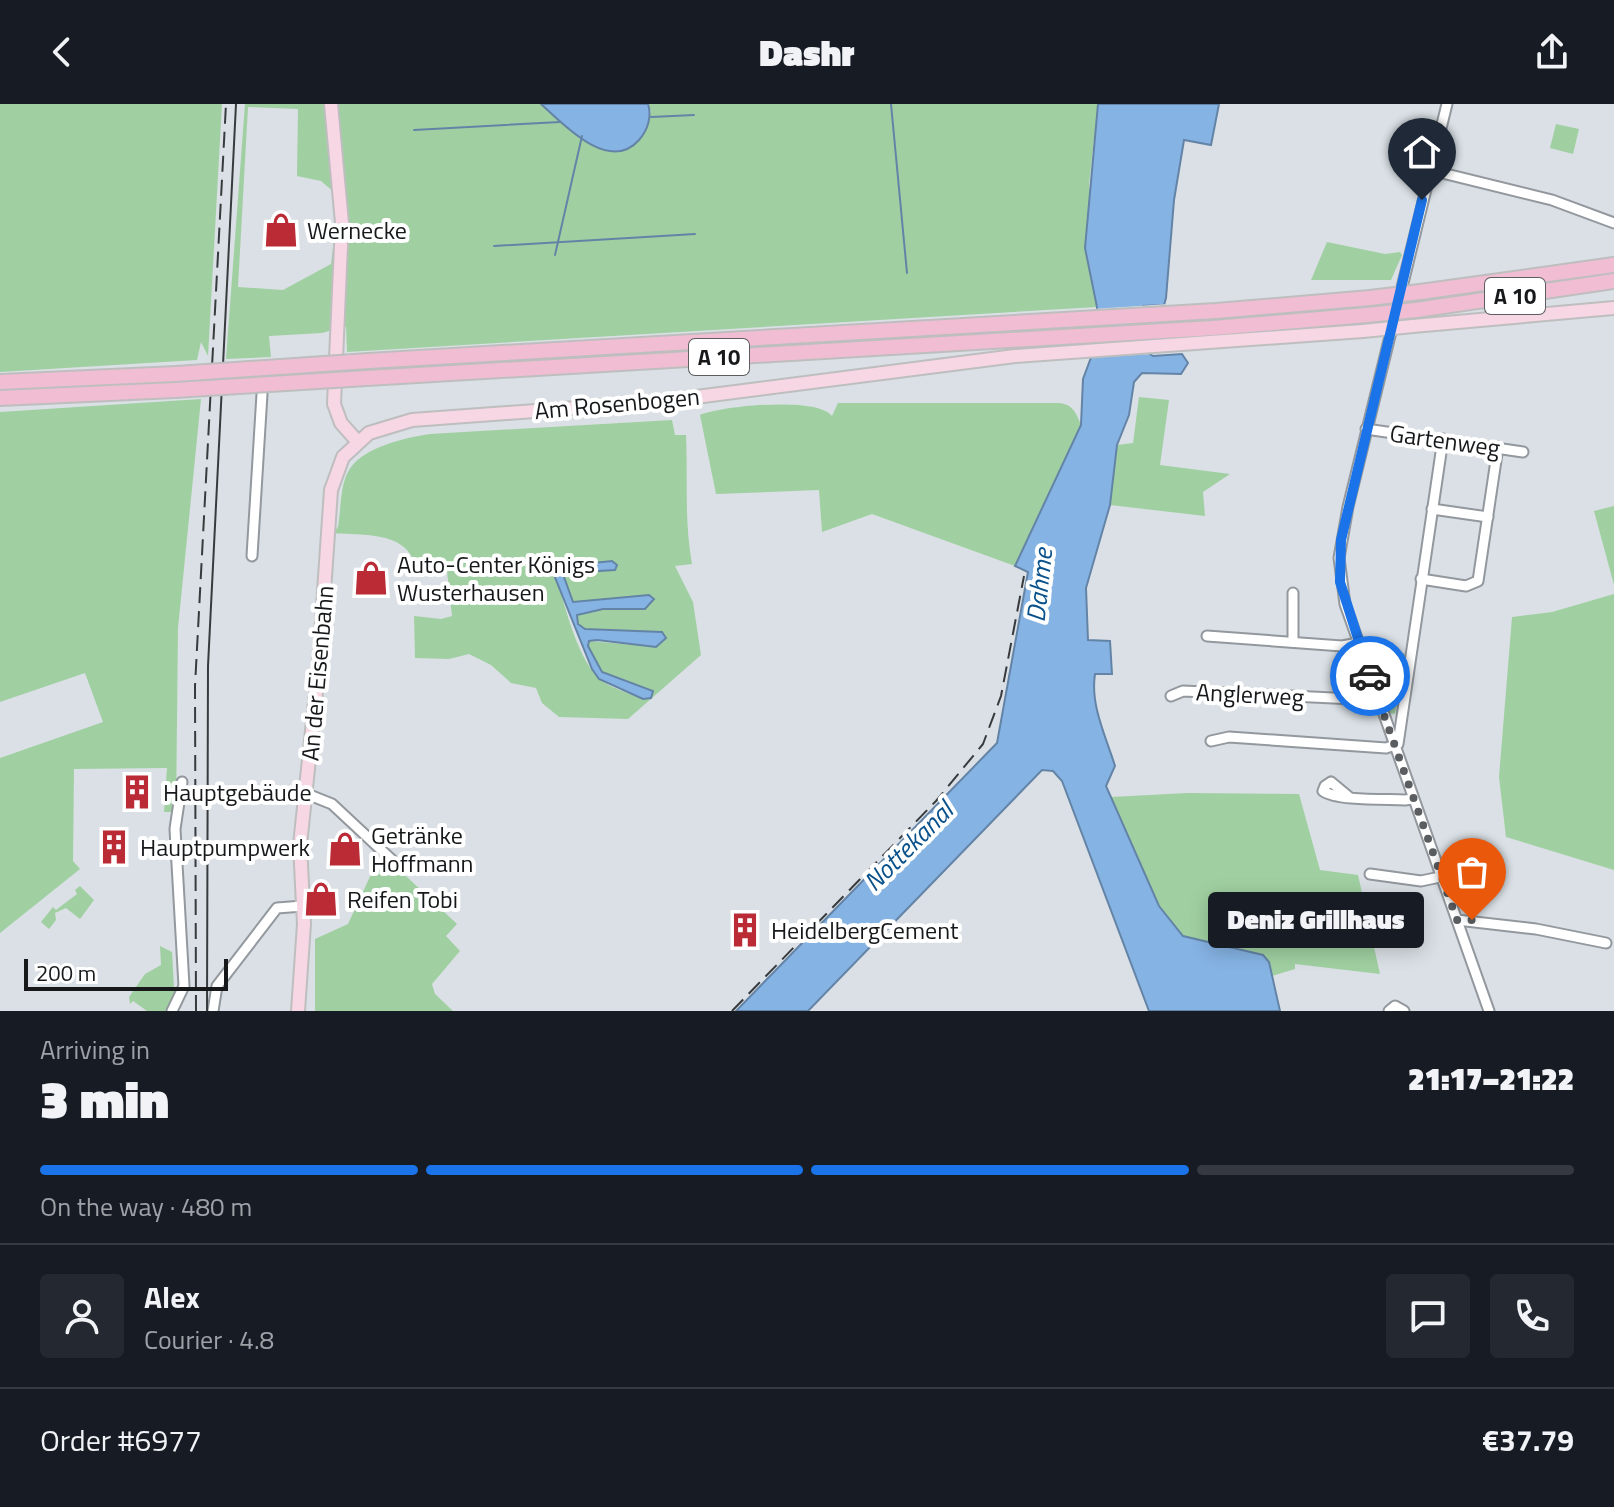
<!DOCTYPE html>
<html lang="en">
<head>
<meta charset="utf-8">
<style>
	:root { --surface:#171b24; --page:#242831; --text:#f1f3f6; --muted:#9ea1a6; --line:#363941; --accent:#1a73e8 }
	body { margin:0; font-family:"Titillium Web",sans-serif; background:var(--page); color:var(--text); height:100vh; display:flex; flex-direction:column; font-size:30px; white-space:nowrap }
	* { box-sizing:border-box; margin:0 }
	p { font-size:26px; color:var(--muted) }
	.icon { flex:none; width:44px; height:44px; fill:none; stroke:currentColor; stroke-width:2; stroke-linecap:round; stroke-linejoin:round }
	.map { position:relative; height:907px; overflow:hidden }
	.panel { display:flex; flex-direction:column; background:var(--surface); flex:1 }
	.panel>* { flex:none }
	.scale { position:absolute; left:24px; bottom:20px; width:204px; box-sizing:border-box; padding-left:8px; border:4px solid #16181a; border-top:0; font-size:22px; line-height:28px; white-space:nowrap; color:#16181a; -webkit-text-stroke:6px #fff; paint-order:stroke }
	.pin { position:absolute; display:grid; place-items:center; width:68px; height:68px; color:#fff; margin:-82px -34px; border-radius:50% 50% 50% 0; rotate:-45deg; box-shadow:0 0 8px #0007 }
	.pin .icon { rotate:45deg }
	.courier { position:absolute; display:grid; place-items:center; width:80px; height:80px; margin:-40px; border:6px solid #1a73e8; border-radius:50%; background:#fff; color:#222; box-shadow:0 2px 10px #0007 }
	.bubble { position:absolute; height:56px; border-radius:8px; background:var(--surface); box-shadow:0 4px 20px #0003; font-size:26px; font-weight:800; line-height:56px; text-align:center }
	.overview em { font-style:normal; font-weight:800 }
	.overview div { display:flex; flex-direction:column-reverse }
	.overview { display:flex; align-items:center; justify-content:space-between; height:136px; padding:0 40px }
	h1 { font-size:52px; font-weight:800; line-height:60px }
	.bar { display:grid; grid-template-columns:repeat(4,1fr); gap:12px 8px; align-content:center; height:96px; padding:0 40px }
	.bar i { height:10px; border-radius:6px; background:var(--line) }
	.bar .on { background:var(--accent) }
	.bar p { grid-column:span 4 }
	.line { display:flex; align-items:center; gap:20px; padding:0 40px; border-top:2px solid var(--line) }
	.line div { flex:1 }
	.round { display:grid; place-items:center; flex:none; width:84px; height:84px; border-radius:8px; background:var(--page) }
	header { display:flex; justify-content:space-between; align-items:center; height:104px; padding:0 40px; background:var(--surface); font-size:36px; font-weight:800 }
	.map>svg:first-child { display:block }
</style>
</head>
<body>
<header><svg class="icon" aria-label="back" viewBox="0 0 24 24"><path d="M15 5l-7 7 7 7"/></svg>Dashr<svg class="icon" aria-label="share" viewBox="0 0 24 24"><path d="M12 15V3M7 8l5-5 5 5M5 13v7h14v-7"/></svg></header>
<div class="map">
<svg width="1614" height="907" viewBox="0 0 1614 907">
	<rect width="100%" height="100%" fill="#dae0e5"/>
	<!-- green -->
	<g fill="#a0d0a1" fill-rule="evenodd">
		<polygon points="0,0 222,0 208,252 201,238 197,256 0,268"/>
		<path d="M 245,0 L 541,0 C 567,24 598,56 635,40 L 651,8 L 648,0 L 1098,0 L 1089,80 L 1097,203 L 347,248 L 346,222 L 322,229 L 269,232 L 271,253 L 226,255 ZM 248,3 L 298,5 L 297,72 L 321,77 L 334,88 L 337,112 L 331,160 L 283,186 L 238,183 Z"/>
		<polygon points="1556,20 1579,25 1573,50 1550,44"/>
		<polygon points="1327,138 1385,150 1400,148 1402,151 1391,176 1311,176"/>
		<polygon points="1139,293 1169,296 1160,361 1230,370 1203,388 1205,412 1110,401 1117,341 1133,339"/>
		<polygon points="201,295 178,524 176,708 164,708 167,664 74,665 73,757 80,765 0,829 0,654 103,618 85,569 0,598 0,308"/>
		<path d="M 838,299 L 1059,299 C 1072,300 1076,308 1081,321 L 1015,462 L 872,410 L 822,428 L 819,386 L 716,390 L 700,311 C 722,302 818,292 832,312 Z"/>
		<path d="M 672,316 L 675,331 L 686,331 C 688,376 684,415 692,460 L 675,462 L 693,498 L 701,551 L 628,615 L 559,613 L 542,599 L 536,584 L 511,579 L 491,561 L 469,550 L 449,555 L 415,554 L 414,512 L 441,515 L 452,512 L 447,467 L 416,464 C 408,426 363,432 333,429 L 338,423 C 341,406 340,383 348,368 C 361,343 405,334 430,330 ZM 612,457 L 617,461 L 615,466 L 566,469 L 564,473 L 573,498 L 649,491 L 645,505 L 603,505 L 577,511 L 578,520 L 585,525 L 663,528 L 657,543 L 589,537 L 588,543 L 602,568 L 652,587 L 643,595 C 630,589 608,584 598,573 C 575,551 563,493 553,462 Z"/>
		<polygon points="1614,402 1614,481 1594,407"/>
		<polygon points="1614,490 1614,766 1506,733 1499,673 1512,513 1552,508"/>
		<polygon points="1367,542 1406,550 1395,610 1389,609"/>
		<path d="M 1188,689 L 1299,690 L 1320,766 L 1358,771 L 1380,870 L 1295,860 L 1295,865 L 1272,872 C 1262,830 1211,852 1182,831 C 1153,810 1125,727 1111,693 Z"/>
		<polygon points="391,758 457,820 446,832 460,847 432,880 435,890 453,907 315,907 315,835 348,820 374,764"/>
		<polygon points="80,782 94,796 80,815 66,804 55,809 56,816 49,825 41,818 53,803 56,806 77,790 75,786"/>
		<polygon points="160,842 172,848 174,884 179,885 168,907 147,907 133,897 130,900 129,893 145,870 161,861"/>
	</g>
	<!-- water -->
	<g fill="#85b3e3" stroke="#6484a7" stroke-width="2">
		<path d="M 541,0 L 648,0 C 652,12 648,26 639,36 C 609,70 563,20 541,0 Z"/>
		<path d="M 1098,0 L 1219,0 L 1211,41 L 1184,36 L 1174,96 L 1166,194 L 1164,201 L 1143,202 L 1138,242 L 1153,252 L 1182,250 L 1188,259 L 1181,270 L 1142,269 L 1134,278 L 1129,311 L 1117,341 L 1110,401 L 1086,484 L 1088,536 L 1110,537 L 1112,570 L 1095,570 C 1090,601 1106,633 1115,662 L 1106,682 L 1159,802 L 1183,832 L 1263,851 L 1269,858 L 1280,907 L 1149,907 L 1062,677 L 1053,667 L 1042,666 L 808,907 L 736,907 L 997,639 L 1028,468 L 1015,462 L 1081,321 L 1083,275 L 1096,240 L 1097,203 L 1085,144 Z"/>
		<polygon points="612,457 617,461 615,466 566,469 564,473 573,498 649,491 654,495 645,505 603,505 577,511 578,520 585,525 662,528 666,534 656,543 597,536 589,537 588,542 602,568 653,587 651,594 643,595 599,575 592,565 552,466 553,463"/>
	</g>
	<!-- pier -->
	<polygon fill="#dae0e5" points="1168,200 1146,206 1142,240 1154,248 1185,248 1087,254 1092,240 1093,205"/>
	<g fill="none" stroke-linecap="round" stroke-linejoin="round">
		<!-- stream -->
		<g stroke="#6484a7" stroke-width="2">
			<polyline points="891,0 907,169"/>
			<polyline points="651,13 694,11"/>
			<polyline points="414,26 560,18"/>
			<polyline points="494,142 695,130"/>
			<polyline points="555,151 582,32"/>
		</g>
		<!-- minor-tunnel -->
		<polyline stroke="#b3b8bc" stroke-width="9" stroke-dasharray="9 4.5" stroke-linecap="butt" points="262,283 266,274 274,271 335,269"/>
		<!-- minor casing -->
		<g stroke="#92989d" stroke-width="13">
			<g id="minor">
				<polyline points="1447,0 1348,403 1339,454 1345,500 1489,907"/>
				<polyline points="1430,66 1552,96 1614,119"/>
				<polyline points="1366,325 1523,348"/>
				<polyline points="1432,405 1488,413"/>
				<polyline points="252,452 262,290"/>
				<polyline points="1421,475 1466,482 1478,477 1498,343"/>
				<polyline points="1207,532 1342,542 1359,539"/>
				<polyline points="1293,538 1293,489"/>
				<polyline points="1171,592 1183,587 1354,595 1376,590"/>
				<polyline points="1211,637 1229,633 1386,644 1398,640 1443,335"/>
				<polyline points="307,690 332,700 392,756"/>
				<path d="M 1349,693 L 1331,678 L 1325,682 L 1323,687 C 1337,697 1386,695 1405,696 L 1413,695"/>
				<polyline points="1370,770 1421,777 1440,773"/>
				<polyline points="1457,816 1536,825 1606,839"/>
				<polyline points="172,907 184,882 175,725 182,678"/>
				<polyline points="213,907 217,882 277,804 303,802"/>
				<polyline points="1389,907 1395,902 1404,907"/>
			</g>
		</g>
		<!-- major casing -->
		<g stroke="#bebebf" stroke-width="16">
			<g id="major">
				<polyline points="331,0 342,119 334,300 341,319 357,337"/>
				<polyline points="1413,222 1614,204"/>
				<polyline points="298,907 304,820 300,741 319,560 331,386 343,353 369,329 412,316 657,298 1015,252 1363,227"/>
			</g>
		</g>
		<!-- highway casing -->
		<g stroke="#bebebf" stroke-width="18">
			<g id="highway">
				<polyline points="1420,188 1614,161"/>
				<polyline points="1416,206 1614,177"/>
				<polyline points="368,257 1216,207 1370,194"/>
				<polyline points="367,274 1213,224 1367,211"/>
				<polyline points="0,278 176,270"/>
				<polyline points="0,294 175,286"/>
			</g>
		</g>
		<!-- minor -->
		<use href="#minor" stroke="#fff" stroke-width="9"/>
		<!-- major -->
		<use href="#major" stroke="#f7d7e4" stroke-width="12"/>
		<!-- highway -->
		<use href="#highway" stroke="#f1bdd2" stroke-width="14"/>
		<!-- tram -->
		<polyline stroke="#383b3e" stroke-width="2" points="207,907 208,562 236,0"/>
		<!-- rail -->
		<g stroke="#383b3e" stroke-width="2" stroke-dasharray="16 8" stroke-linecap="butt">
			<polyline points="196,907 195,582 226,0"/>
			<polyline points="732,907 936,697 983,640 1001,592 1024,472"/>
		</g>
		<!-- major-bridge casing -->
		<g stroke="#bebebf" stroke-width="16" stroke-linecap="butt">
			<polyline id="major-bridge" points="1363,227 1413,222"/>
		</g>
		<!-- highway-bridge casing -->
		<g stroke="#bebebf" stroke-width="18" stroke-linecap="butt">
			<g id="highway-bridge">
				<polyline points="1370,194 1420,188"/>
				<polyline points="1367,211 1416,206"/>
				<polyline points="176,270 368,257"/>
				<polyline points="175,286 367,274"/>
			</g>
		</g>
		<!-- major-bridge -->
		<use href="#major-bridge" stroke="#f7d7e4" stroke-width="12"/>
		<!-- highway-bridge -->
		<use href="#highway-bridge" stroke="#f1bdd2" stroke-width="14"/>
	</g>
	<g fill="none" stroke-linecap="round" stroke-linejoin="round">
		<!-- done -->
		<polyline stroke="#5b5e61" stroke-width="8" stroke-dasharray="0 14.4" points="1370,572 1457,816 1472,816"/>
		<!-- route -->
		<polyline stroke="#1a73e8" stroke-width="10" points="1370,572 1340,478 1341,436 1422,96"/>
	</g>
	<!-- icons -->
	<defs>
		<g id="shop-bare" transform="scale(2.76)"><path d="M-5-2.5h2.3a2.7 3.5 0 0 1 5.4 0H5L5.5 6h-11ZM-1.5-2.5h3a1.5 2.3 0 0 0-3 0Z" fill="#bb2b35" stroke="#fff" stroke-width="2.5" paint-order="stroke"/></g>
		<g id="building-bare" transform="scale(2.76)"><path d="M-4-6H4V6H1V3H-1V6H-4ZM-2.5-4.3h1.7v1.8h-1.7ZM.8-4.3h1.7v1.8H.8ZM-2.5-1h1.7V.8h-1.7ZM.8-1h1.7V.8H.8Z" fill="#bb2b35" stroke="#fff" stroke-width="2.5" paint-order="stroke"/></g>
	</defs>
	<g fill-rule="evenodd">
		<use href="#shop-bare" x="281" y="126"/>
		<use href="#shop-bare" x="371" y="474"/>
		<use href="#building-bare" x="137" y="688"/>
		<use href="#building-bare" x="114" y="743"/>
		<use href="#shop-bare" x="345" y="745"/>
		<use href="#shop-bare" x="321" y="795"/>
		<use href="#building-bare" x="745" y="826"/>
	</g>
	<g text-anchor="middle" dominant-baseline="central" stroke-width="8" stroke-linejoin="round" paint-order="stroke">
		<!-- shield labels -->
		<g fill="#fff" stroke="#5c5d5f" stroke-width="2">
			<rect x="1485" y="174" width="60" height="36" rx="6"/>
			<rect x="689" y="235" width="60" height="36" rx="6"/>
		</g>
		<g font-size="22" font-weight="bold" fill="#16181a">
			<text x="1515" y="192">A 10</text>
			<text x="719" y="253">A 10</text>
		</g>
		<!-- poi labels -->
		<g font-size="24" fill="#16181a" stroke="#fff" text-anchor="start">
			<text x="307" y="126">Wernecke</text>
			<text x="397" y="460">Auto-Center Königs<tspan x="397" dy="28">Wusterhausen</tspan></text>
			<text x="163" y="688">Hauptgebäude</text>
			<text x="371" y="731">Getränke<tspan x="371" dy="28">Hoffmann</tspan></text>
			<text x="140" y="743">Hauptpumpwerk</text>
			<text x="347" y="795">Reifen Tobi</text>
			<text x="771" y="826">HeidelbergCement</text>
		</g>
		<!-- street labels -->
		<g font-size="24" fill="#16181a" stroke="#fff">
			<text transform="translate(617 299) rotate(-5)">Am Rosenbogen</text>
			<text transform="translate(1445 336) rotate(8)">Gartenweg</text>
			<text transform="translate(317 569) rotate(-85)">An der Eisenbahn</text>
			<text transform="translate(1250 590) rotate(3)">Anglerweg</text>
		</g>
		<!-- water labels -->
		<g font-size="26" font-style="italic" fill="#09518b" stroke="#fff">
			<text transform="translate(1039 481) rotate(-84)">Dahme</text>
			<text transform="translate(908 742) rotate(-45)">Nottekanal</text>
		</g>
	</g>
</svg>
<div class="scale">200 m</div>
<div class="pin" style="left:1472px;top:816px;background:#ea580c"><svg class="icon" aria-label="bag" viewBox="0 0 24 24"><path d="M5 8h14l-1 12H6zM9 8a3 3 0 0 1 6 0"/></svg></div>
<div class="pin" style="left:1422px;top:96px;background:#1f2937"><svg class="icon" aria-label="home" viewBox="0 0 24 24"><path d="M3 11l9-7 9 7M6 9v11h12V9"/></svg></div>
<div class="courier" style="left:1370px;top:572px"><svg class="icon" aria-label="car" viewBox="0 0 24 24"><path d="M5 17H2v-5l4-1 3-4h7l3 4 3 1v5h-3M9 17h6M6 11h13"/><circle cx="7" cy="17" r="2"/><circle cx="17" cy="17" r="2"/></svg></div>
<div class="bubble" style="left:1208px;top:788px;width:216px">Deniz Grillhaus</div>
</div>
<section class="panel">
<div class="overview"><div><h1>3 min</h1><p>Arriving in</p></div><em>21:17–21:22</em></div>
<div class="bar"><i class="on"></i><i class="on"></i><i class="on"></i><i></i><p>On the way · 480 m</p></div>
<div class="line" style="height:144px"><a class="round"><svg class="icon" aria-label="person" viewBox="0 0 24 24"><circle cx="12" cy="8" r="4"/><path d="M4 21q1-7 8-7t8 7"/></svg></a><div><b>Alex</b><p>Courier · 4.8</p></div><a class="round"><svg class="icon" aria-label="chat" viewBox="0 0 24 24"><path d="M4 5h16v11H9l-5 4z"/></svg></a><a class="round"><svg class="icon" aria-label="phone" viewBox="0 0 24 24"><path d="M5 4h4l2 5-3 2q2 4 5 5l2-3 5 2v4C11 20 4 13 5 4z"/></svg></a></div>
<div class="line" style="height:104px"><div>Order #6977</div><b>€37.79</b></div>
</section>
</body>
</html>
